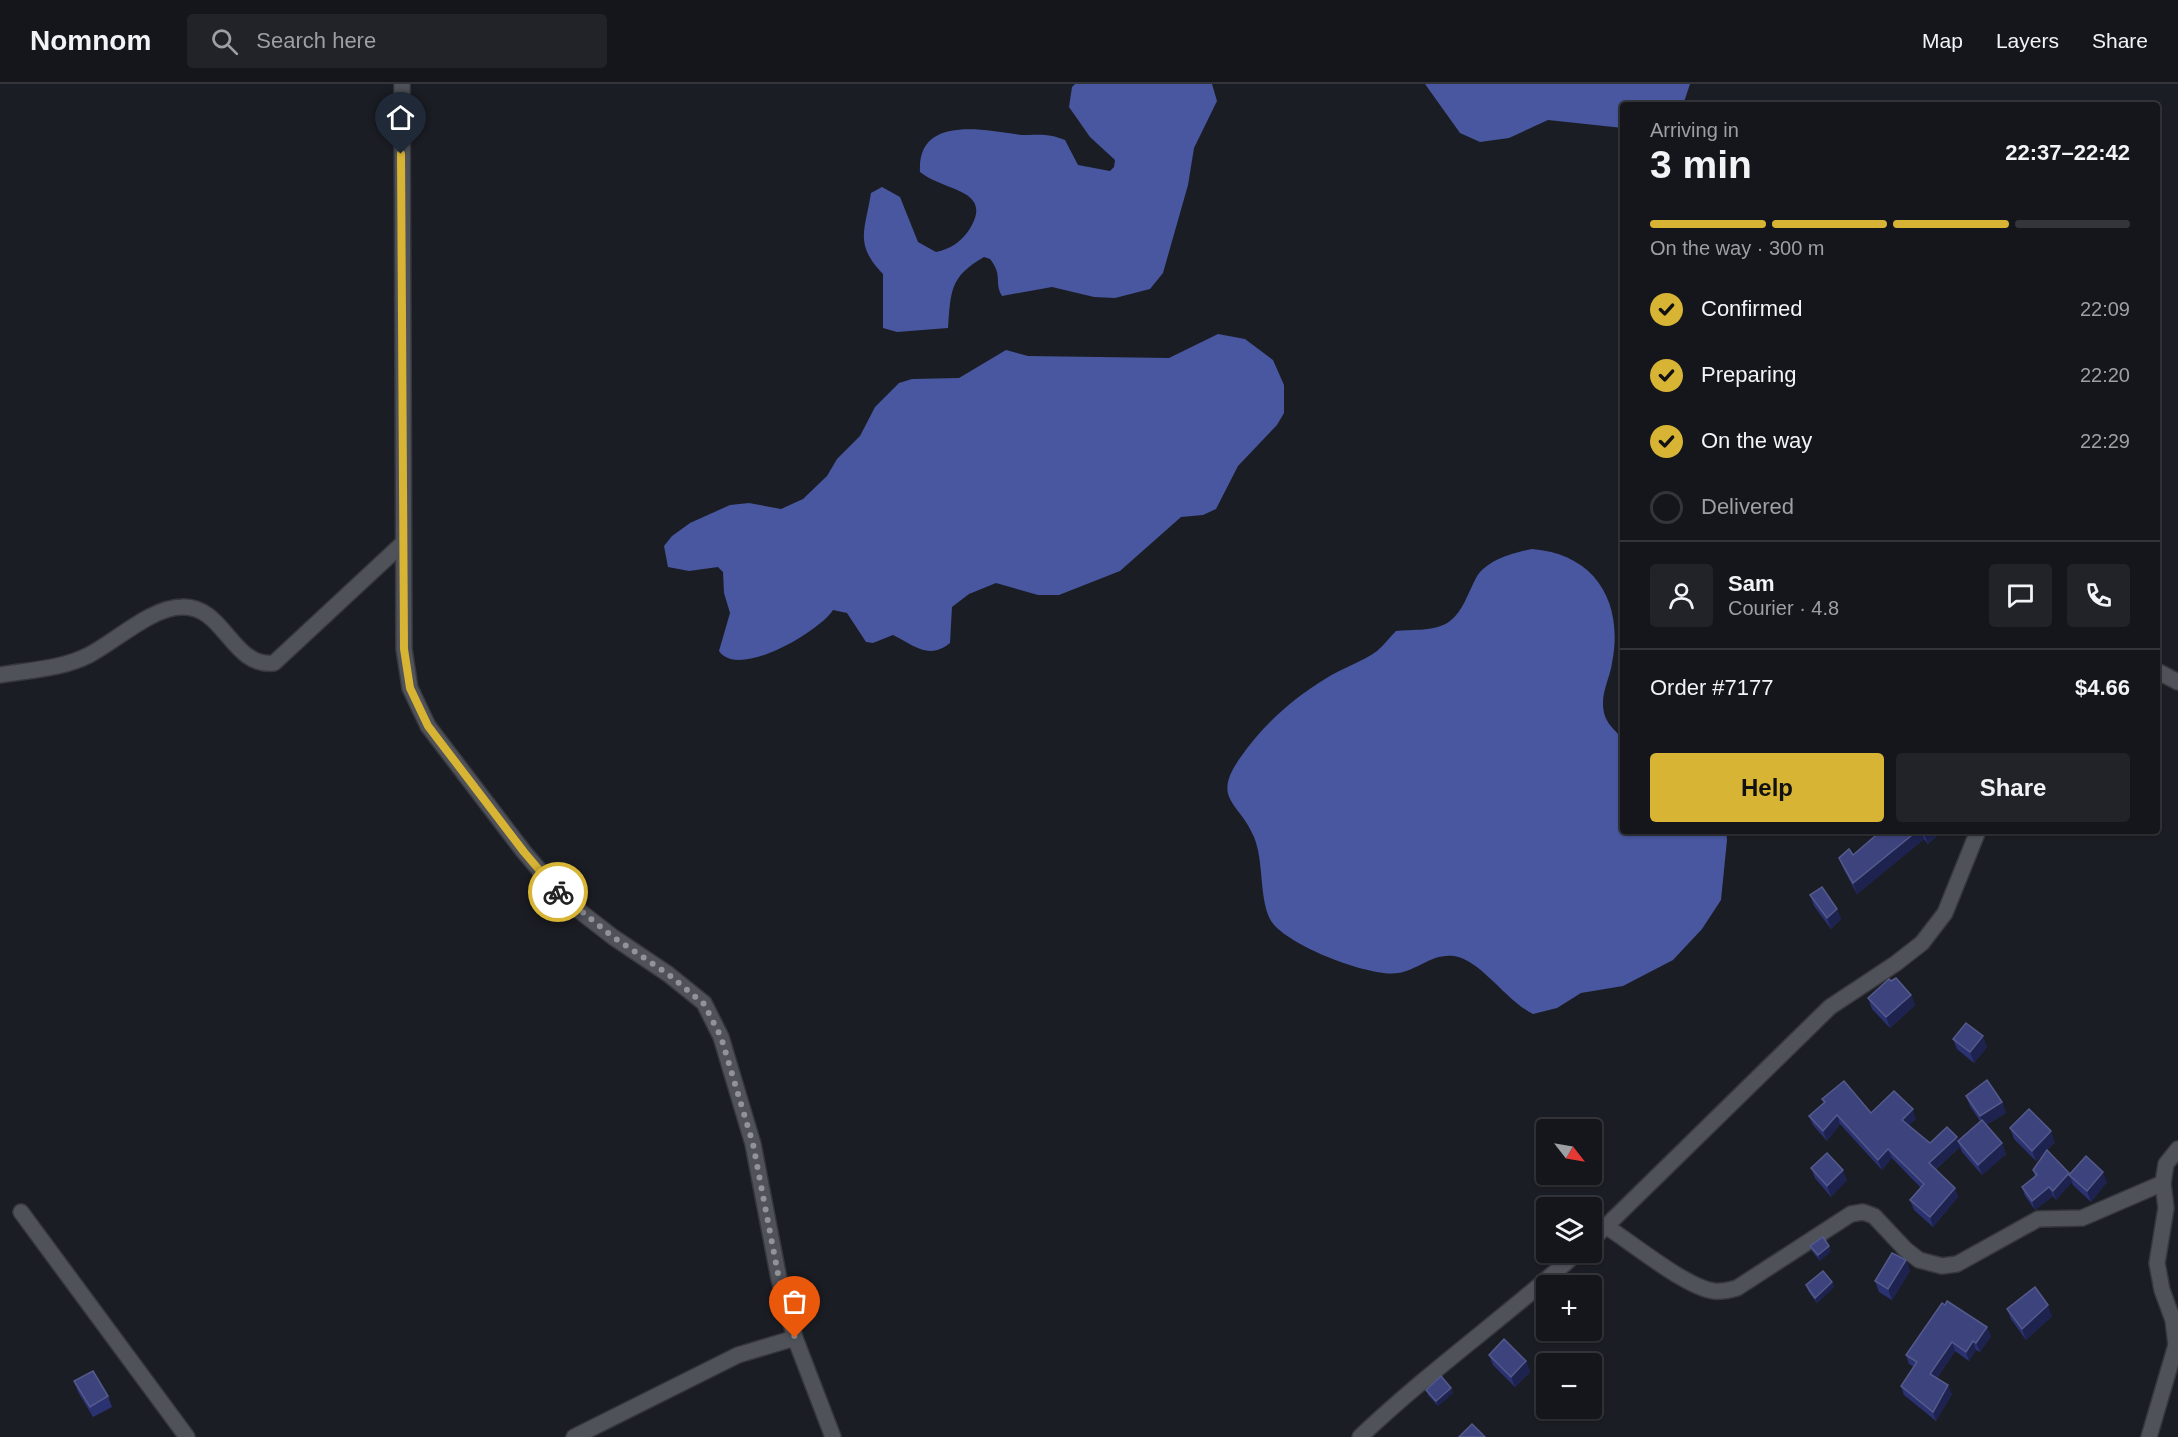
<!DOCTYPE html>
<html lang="en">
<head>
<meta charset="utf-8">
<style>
	:root { --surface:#14161b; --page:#212328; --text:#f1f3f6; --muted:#9d9fa3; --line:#33353a; --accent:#d7b434 }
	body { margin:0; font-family:Helvetica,sans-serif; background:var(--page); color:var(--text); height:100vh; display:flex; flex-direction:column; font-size:22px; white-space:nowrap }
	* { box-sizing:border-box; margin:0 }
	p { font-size:20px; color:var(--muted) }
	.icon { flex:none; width:33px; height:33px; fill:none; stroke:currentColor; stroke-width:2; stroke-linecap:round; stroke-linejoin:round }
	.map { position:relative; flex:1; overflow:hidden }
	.panel { position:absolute; left:1620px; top:18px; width:540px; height:732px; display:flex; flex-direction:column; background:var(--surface); border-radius:6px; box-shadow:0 2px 4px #0004,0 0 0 2px var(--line) }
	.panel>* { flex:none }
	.needle { width:39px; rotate:121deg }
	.fabs { position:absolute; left:1536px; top:1035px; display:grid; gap:12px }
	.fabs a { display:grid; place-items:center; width:66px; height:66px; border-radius:6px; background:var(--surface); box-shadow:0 2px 4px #0004,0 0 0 2px var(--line); font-size:30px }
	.pin { position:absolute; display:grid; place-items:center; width:51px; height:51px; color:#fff; margin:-62px -26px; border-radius:50% 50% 50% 0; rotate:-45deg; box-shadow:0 0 6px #0007 }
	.pin .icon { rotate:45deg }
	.courier { position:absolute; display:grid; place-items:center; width:60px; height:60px; margin:-30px; border:4px solid #d7b434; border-radius:50%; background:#fff; color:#222; box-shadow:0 2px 8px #0007 }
	.headline em { font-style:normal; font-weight:800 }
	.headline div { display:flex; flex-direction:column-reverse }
	.headline { display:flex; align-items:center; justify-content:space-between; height:102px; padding:0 30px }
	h1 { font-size:39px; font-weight:800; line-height:45px }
	.bar { display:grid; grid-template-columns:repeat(4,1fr); gap:9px 6px; align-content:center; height:72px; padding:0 30px }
	.bar i { height:8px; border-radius:4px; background:var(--line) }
	.bar .selected { background:var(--accent) }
	.bar p { grid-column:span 4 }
	.line { display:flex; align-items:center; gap:15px; padding:0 30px; border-top:2px solid var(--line) }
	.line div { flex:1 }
	.round { display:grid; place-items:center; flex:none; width:63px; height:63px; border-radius:6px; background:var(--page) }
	ol { padding:0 30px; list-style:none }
	li { display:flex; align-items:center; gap:18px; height:66px }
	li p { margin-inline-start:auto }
	li .icon { padding:6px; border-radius:50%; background:var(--accent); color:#111; stroke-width:4 }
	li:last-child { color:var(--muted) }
	li i { width:33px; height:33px; border:3px solid var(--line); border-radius:50% }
	.cta { display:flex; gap:12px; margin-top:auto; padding:12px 30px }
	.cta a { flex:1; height:69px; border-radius:6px; background:var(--accent); color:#111; font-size:24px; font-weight:800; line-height:69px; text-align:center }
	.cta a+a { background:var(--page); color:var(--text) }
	header { display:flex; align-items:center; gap:36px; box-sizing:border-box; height:84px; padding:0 30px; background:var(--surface); border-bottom:2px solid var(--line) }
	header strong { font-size:28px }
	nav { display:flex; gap:33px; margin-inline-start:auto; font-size:21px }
	.search { width:420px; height:54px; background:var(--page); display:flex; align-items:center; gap:15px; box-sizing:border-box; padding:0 21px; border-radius:6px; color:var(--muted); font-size:22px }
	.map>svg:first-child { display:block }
</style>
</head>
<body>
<header>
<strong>Nomnom</strong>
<div class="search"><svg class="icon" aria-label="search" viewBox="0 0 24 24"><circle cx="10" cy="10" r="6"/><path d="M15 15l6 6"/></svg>Search here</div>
<nav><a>Map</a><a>Layers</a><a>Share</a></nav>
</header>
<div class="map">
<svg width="2178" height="1353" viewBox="0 0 2178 1353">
	<rect width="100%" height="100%" fill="#1b1d24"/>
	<!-- water -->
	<g fill="#48579f">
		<path d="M 1075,0 L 1212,0 L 1217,17 L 1194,64 L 1188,101 L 1163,189 L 1150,205 L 1115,214 L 1094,213 L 1052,203 L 1002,212 C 994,199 1003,191 990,175 L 984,173 C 949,193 951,208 948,244 L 897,248 L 883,244 L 883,190 C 854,160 865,147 871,109 L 882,103 L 900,113 L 918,158 L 936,168 C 950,165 961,158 969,146 C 995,105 945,108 920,88 C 917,33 979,45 1015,50 C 1036,53 1042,47 1065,56 L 1078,81 L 1110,87 L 1114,83 L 1115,76 L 1090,53 L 1069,23 L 1072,3 Z"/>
		<polygon points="1425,0 1690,0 1683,21 1623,21 1623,44 1548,36 1509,54 1480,58 1460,49"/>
		<path d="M 1218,250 L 1245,255 L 1273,276 L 1284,301 L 1284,329 L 1277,341 L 1238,382 L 1216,425 L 1203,431 L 1181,433 L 1120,487 L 1059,511 L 1038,511 L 996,499 L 969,510 L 952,523 L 950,559 C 929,576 915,562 893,551 L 873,559 L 866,558 L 847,529 L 833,526 C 820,547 738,596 719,567 L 730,529 L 724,509 L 723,488 L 718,483 L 689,487 L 668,483 L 664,462 L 672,452 L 690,439 L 730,421 L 749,419 L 781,425 L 803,415 L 827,392 L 837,375 L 860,352 L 875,323 L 899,299 L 912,295 L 959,294 L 1006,266 L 1028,272 L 1169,274 Z"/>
		<path d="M 1532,465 C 1596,470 1624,519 1612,579 C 1610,593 1603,605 1603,619 C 1603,643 1619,645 1623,659 C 1627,677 1623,726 1623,747 L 1726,747 L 1727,756 L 1721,816 L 1702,845 L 1673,876 L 1623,902 L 1581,909 L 1557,924 L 1533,930 C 1505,916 1481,876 1454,872 C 1432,869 1418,886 1398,889 C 1371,894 1279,859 1269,833 C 1259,809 1264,778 1254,753 C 1239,717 1211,716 1240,674 C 1263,641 1291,616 1325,595 C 1342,584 1362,578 1377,567 C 1384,561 1390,553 1396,547 C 1412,545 1436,548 1450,537 C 1463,527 1468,509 1476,494 C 1486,476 1513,469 1532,465 Z"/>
	</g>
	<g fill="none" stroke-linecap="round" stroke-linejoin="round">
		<!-- street casing -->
		<g stroke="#37383e" stroke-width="18">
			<g id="street">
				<polyline points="402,0 404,565 410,604 428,642 524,768 564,815 613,853 668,890 704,919 721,953 753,1060 779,1195 795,1254 833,1353"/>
				<polyline points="2157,587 2178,598"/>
				<path d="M 0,591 C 29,586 62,585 89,571 C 116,557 152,523 182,523 C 224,521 232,584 274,579 L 402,460"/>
				<polyline points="21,1128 187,1353"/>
				<path d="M 1607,1143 C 1632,1159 1687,1204 1714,1207 C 1722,1208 1730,1206 1737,1204 L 1851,1130 L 1863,1128 L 1874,1132 L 1905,1165 L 1919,1176 L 1942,1182 L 1957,1180 L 2038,1135 L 2082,1134 L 2163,1099"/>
				<polyline points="1592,1156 1830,923 1895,880 1922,859 1945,829 1978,747"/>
				<polyline points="574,1353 738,1271 795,1254"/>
				<path d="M 1360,1353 C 1429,1287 1507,1232 1578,1168"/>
				<polyline points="2149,1353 2176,1261 2173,1236 2162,1206 2157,1179 2166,1124 2163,1099 2166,1080 2178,1065"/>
			</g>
		</g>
		<!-- street -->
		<use href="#street" stroke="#50525a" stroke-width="15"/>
	</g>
	<!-- wall -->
	<g fill="#2b3272">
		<polygon points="1881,747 1943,747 1928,760 1924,755 1857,810 1843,784 1839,774 1853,771"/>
		<polygon points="1810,811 1837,825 1841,835 1831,845 1814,822"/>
		<polygon points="1891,897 1911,911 1915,921 1890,944 1872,925 1868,914"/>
		<polygon points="1953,955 1987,963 1974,979 1957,965"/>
		<polygon points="1966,1012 2002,1018 2006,1029 1986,1041 2002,1059 2006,1070 1982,1091 1962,1068 1960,1063 1936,1085 1955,1104 1958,1113 1933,1143 1914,1126 1910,1116 1921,1104 1892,1074 1882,1086 1840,1040 1827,1057 1813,1041 1809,1032 1824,1019 1822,1015 1871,1029 1916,1035 1909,1041 1930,1059 1957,1053 1958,1057 1980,1037 1970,1022"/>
		<polygon points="2010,1044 2055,1058 2036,1077 2014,1055"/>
		<polygon points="1811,1084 1847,1096 1831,1113 1815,1094"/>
		<polygon points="2033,1086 2069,1089 2070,1090 2107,1098 2091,1118 2073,1101 2072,1098 2056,1116 2053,1112 2035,1126 2025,1112 2022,1103 2035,1093"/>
		<polygon points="1810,1162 1831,1167 1820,1177 1812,1167"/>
		<polygon points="1906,1176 1910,1187 1892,1216 1879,1208 1875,1197"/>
		<polygon points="1832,1198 1834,1203 1817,1219 1808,1207 1806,1201"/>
		<polygon points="2007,1225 2052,1232 2026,1256 2011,1235"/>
		<polygon points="1987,1243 1991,1252 1980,1268 1976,1266 1969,1277 1955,1267 1937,1294 1952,1310 1936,1337 1904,1311 1901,1302 1914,1283 1909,1280 1906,1271"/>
		<polygon points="1489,1271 1526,1277 1530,1288 1515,1303 1493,1281"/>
		<polygon points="74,1297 108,1312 112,1323 93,1333 78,1308"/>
		<polygon points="1451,1304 1453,1309 1438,1322 1428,1311 1426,1306"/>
	</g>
	<!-- shaded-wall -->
	<g fill="#1d224e">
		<polygon points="1917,747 1921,747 1924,755 1857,810 1853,799"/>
		<polygon points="1927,747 1943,747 1928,760 1924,750"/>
		<polygon points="1837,825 1841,835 1831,845 1827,834"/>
		<polygon points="1911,911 1915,921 1890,944 1886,933"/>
		<polygon points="1983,952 1987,963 1974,979 1970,968"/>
		<polygon points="2002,1018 2006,1029 1984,1042 1980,1032"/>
		<polygon points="1913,1025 1916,1035 1905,1045 1902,1036"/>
		<polygon points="1837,1031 1840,1040 1827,1057 1823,1047"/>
		<polygon points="2051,1047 2055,1058 2036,1077 2032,1067"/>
		<polygon points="1957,1053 1960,1063 1932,1088 1929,1079"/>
		<polygon points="2002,1059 2006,1070 1982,1091 1978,1081"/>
		<polygon points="1888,1065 1892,1074 1882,1086 1878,1076"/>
		<polygon points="1843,1086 1847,1096 1831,1113 1827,1102"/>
		<polygon points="2103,1088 2107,1098 2091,1118 2087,1107"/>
		<polygon points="2069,1089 2072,1098 2056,1116 2053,1107"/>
		<polygon points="2049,1103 2053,1112 2035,1126 2032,1117"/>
		<polygon points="1955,1104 1958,1113 1933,1143 1930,1133"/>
		<polygon points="1829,1162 1831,1167 1820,1177 1818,1171"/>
		<polygon points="1906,1176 1910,1187 1892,1216 1888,1205"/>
		<polygon points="1832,1198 1834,1203 1817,1219 1815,1214"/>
		<polygon points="2048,1221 2052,1232 2026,1256 2022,1245"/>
		<polygon points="1987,1243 1991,1252 1980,1268 1976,1259"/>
		<polygon points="1973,1257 1976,1266 1969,1277 1966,1268"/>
		<polygon points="1952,1258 1955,1267 1933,1299 1930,1290"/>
		<polygon points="1526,1277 1530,1288 1515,1303 1511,1293"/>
		<polygon points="1948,1301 1952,1310 1936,1337 1933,1328"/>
		<polygon points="1451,1304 1453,1309 1438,1322 1436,1317"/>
	</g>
	<!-- building -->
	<g fill="#3d437d" stroke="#545a8b" stroke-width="1.5">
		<polygon points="1881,747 1917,747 1853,799 1839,774 1849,765 1853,771"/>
		<polygon points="1822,803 1837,825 1827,834 1810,811"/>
		<polygon points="1896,894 1911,911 1886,933 1868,914 1889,895 1891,897"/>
		<polygon points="1966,939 1983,952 1970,968 1953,955"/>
		<polygon points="1987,996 2002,1018 1980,1032 1966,1012"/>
		<polygon points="1844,997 1871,1029 1894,1007 1913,1025 1902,1036 1930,1059 1947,1043 1957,1053 1929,1079 1955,1104 1930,1133 1910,1116 1924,1100 1888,1065 1878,1076 1837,1031 1823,1047 1809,1032 1825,1018 1822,1015"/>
		<polygon points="2029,1025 2051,1047 2032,1067 2010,1044"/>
		<polygon points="1982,1036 2002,1059 1978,1081 1958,1057"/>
		<polygon points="2047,1066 2069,1089 2053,1107 2049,1103 2032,1117 2022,1103 2037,1091 2033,1086"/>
		<polygon points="1827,1069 1843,1086 1827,1102 1811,1084"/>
		<polygon points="2086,1072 2103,1088 2087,1107 2069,1091"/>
		<polygon points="1823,1153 1829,1162 1818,1171 1810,1162"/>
		<polygon points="1892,1169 1906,1176 1888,1205 1875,1197"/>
		<polygon points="1823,1187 1832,1198 1815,1214 1806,1201"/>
		<polygon points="2035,1203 2048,1221 2022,1245 2007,1225"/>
		<polygon points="1947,1217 1987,1243 1976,1259 1973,1257 1966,1268 1952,1258 1930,1290 1948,1301 1933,1328 1901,1302 1917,1278 1906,1271 1942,1219 1945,1221"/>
		<polygon points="1504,1255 1526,1277 1511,1293 1489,1271"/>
		<polygon points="93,1287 108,1312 90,1323 74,1297"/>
		<polygon points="1441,1292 1451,1304 1436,1317 1426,1306"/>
		<polygon points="1472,1340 1485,1353 1459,1353"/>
	</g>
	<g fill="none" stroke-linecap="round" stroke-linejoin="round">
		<!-- done -->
		<polyline stroke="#919398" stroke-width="6" stroke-dasharray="0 10.8" points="558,808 613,853 668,890 704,920 721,953 753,1060 779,1195 795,1254"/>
		<!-- route -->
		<polyline stroke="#d7b434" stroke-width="8" points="401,70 404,565 410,604 428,642 524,768 558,808"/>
	</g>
</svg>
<div class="fabs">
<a><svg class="needle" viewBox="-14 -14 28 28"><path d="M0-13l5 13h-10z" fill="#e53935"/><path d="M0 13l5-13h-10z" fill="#9d9fa3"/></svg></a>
<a><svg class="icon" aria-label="layers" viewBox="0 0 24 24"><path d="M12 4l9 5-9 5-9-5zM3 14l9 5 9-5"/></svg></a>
<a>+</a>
<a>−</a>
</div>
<div class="pin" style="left:795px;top:1254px;background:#ea580c"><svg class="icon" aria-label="bag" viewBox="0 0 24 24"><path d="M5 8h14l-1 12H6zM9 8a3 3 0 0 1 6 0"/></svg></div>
<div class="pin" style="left:401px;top:70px;background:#1f2937"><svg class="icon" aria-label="home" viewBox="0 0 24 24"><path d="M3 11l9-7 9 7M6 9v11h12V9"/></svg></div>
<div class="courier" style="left:558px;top:808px"><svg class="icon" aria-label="bike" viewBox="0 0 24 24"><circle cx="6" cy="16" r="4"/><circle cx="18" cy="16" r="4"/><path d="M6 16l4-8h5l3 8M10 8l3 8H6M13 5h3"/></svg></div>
<section class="panel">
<div class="headline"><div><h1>3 min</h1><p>Arriving in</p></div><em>22:37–22:42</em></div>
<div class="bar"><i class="selected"></i><i class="selected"></i><i class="selected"></i><i></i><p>On the way · 300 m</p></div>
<ol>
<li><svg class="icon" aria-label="check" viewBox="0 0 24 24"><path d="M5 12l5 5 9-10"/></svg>Confirmed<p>22:09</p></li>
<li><svg class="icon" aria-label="check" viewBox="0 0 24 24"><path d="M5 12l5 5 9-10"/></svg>Preparing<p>22:20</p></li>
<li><svg class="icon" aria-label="check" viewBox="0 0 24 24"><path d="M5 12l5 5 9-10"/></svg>On the way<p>22:29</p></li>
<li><i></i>Delivered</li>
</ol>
<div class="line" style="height:108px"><a class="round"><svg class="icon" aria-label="person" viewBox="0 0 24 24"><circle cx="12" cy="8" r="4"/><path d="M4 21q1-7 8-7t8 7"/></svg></a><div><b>Sam</b><p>Courier · 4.8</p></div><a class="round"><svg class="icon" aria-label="chat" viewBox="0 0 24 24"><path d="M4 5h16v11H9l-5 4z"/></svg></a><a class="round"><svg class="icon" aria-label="phone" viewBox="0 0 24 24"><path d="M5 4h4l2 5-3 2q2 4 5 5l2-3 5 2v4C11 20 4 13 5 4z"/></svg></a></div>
<div class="line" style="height:78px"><div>Order #7177</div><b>$4.66</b></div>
<div class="cta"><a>Help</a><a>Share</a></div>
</section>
</div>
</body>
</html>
